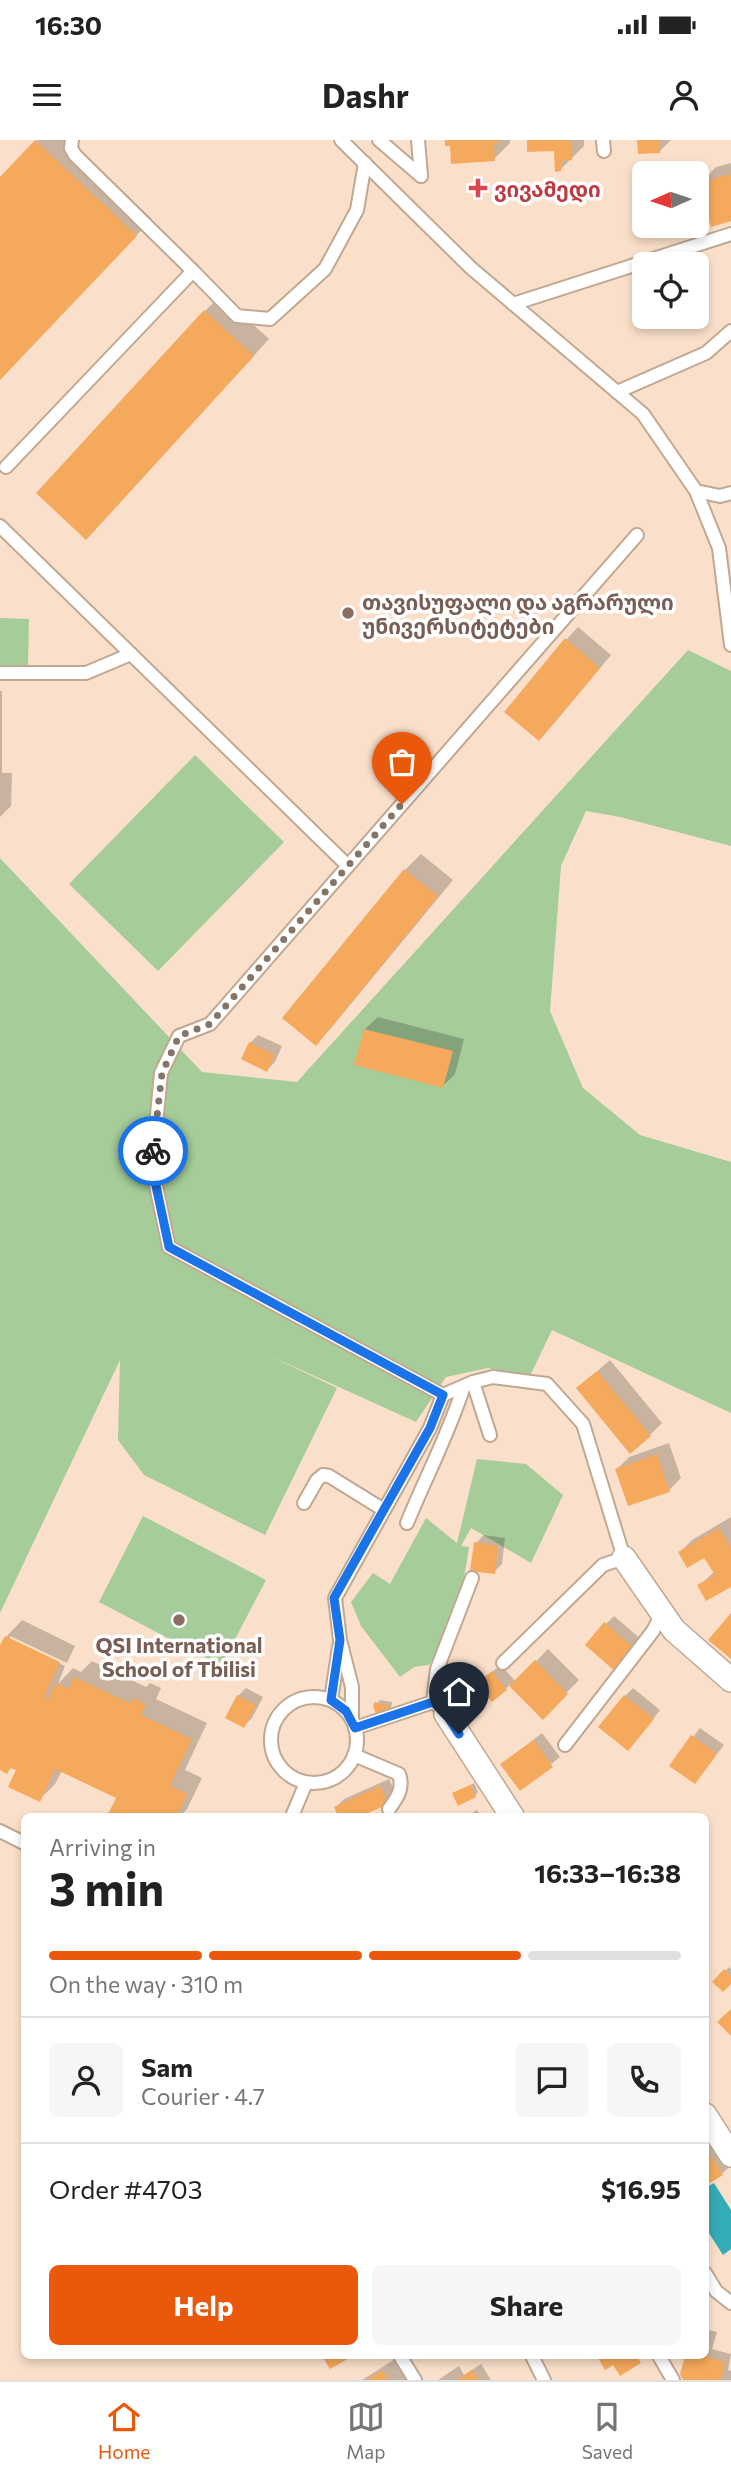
<!DOCTYPE html>
<html lang="en">
<head>
<meta charset="utf-8">
<style>
	:root { --surface:#fff; --page:#f6f6f6; --text:#222; --muted:#767676; --line:#e0e0e0; --accent:#ea580c }
	body { margin:0; font-family:Commissioner,"Noto Sans Georgian",sans-serif; background:var(--page); color:var(--text); height:100vh; display:flex; flex-direction:column; font-size:26px; white-space:nowrap }
	* { box-sizing:border-box; margin:0 }
	p { font-size:23px; color:var(--muted) }
	.icon { flex:none; width:38px; height:38px; fill:none; stroke:currentColor; stroke-width:2; stroke-linecap:round; stroke-linejoin:round }
	.map { position:relative; flex:1; overflow:hidden }
	.details { position:absolute; left:21px; top:1673px; width:688px; height:546px; display:flex; flex-direction:column; background:var(--surface); border-radius:10px; box-shadow:0 4px 10px #0003 }
	.details>* { flex:none }
	.needle { width:46px; rotate:267deg }
	.buttons { position:absolute; left:632px; top:21px; display:grid; gap:14px }
	.buttons a { display:grid; place-items:center; width:77px; height:77px; border-radius:10px; background:var(--surface); box-shadow:0 4px 10px #0003; font-size:35px }
	.pin { position:absolute; display:grid; place-items:center; width:60px; height:60px; color:#fff; margin:-72px -30px; border-radius:50% 50% 50% 0; rotate:-45deg; box-shadow:0 0 7px #0007 }
	.pin .icon { rotate:45deg }
	.courier { position:absolute; display:grid; place-items:center; width:70px; height:70px; margin:-35px; border:5px solid #1a73e8; border-radius:50%; background:#fff; color:#222; box-shadow:0 2px 9px #0007 }
	.overview em { font-style:normal; font-weight:700 }
	.overview div { display:flex; flex-direction:column-reverse }
	.overview { display:flex; align-items:center; justify-content:space-between; height:119px; padding:0 28px }
	h1 { font-size:46px; font-weight:700; line-height:52px }
	.bar { display:grid; grid-template-columns:repeat(4,1fr); gap:10px 7px; align-content:center; height:84px; padding:0 28px }
	.bar i { height:9px; border-radius:5px; background:var(--line) }
	.bar .active { background:var(--accent) }
	.bar p { grid-column:span 4 }
	.line { display:flex; align-items:center; gap:18px; padding:0 28px; border-top:2px solid var(--line) }
	.line div { flex:1 }
	.round { display:grid; place-items:center; flex:none; width:74px; height:74px; border-radius:10px; background:var(--page) }
	.primary-button { display:flex; gap:14px; margin-top:auto; padding:14px 28px }
	.primary-button a { flex:1; height:80px; border-radius:10px; background:var(--accent); color:#fff; font-size:28px; font-weight:700; line-height:80px; text-align:center }
	.primary-button a+a { background:var(--page); color:var(--text) }
	.status { display:flex; justify-content:space-between; align-items:center; height:49px; padding:0 35px; background:var(--surface); direction:ltr }
	.status svg { height:19px; fill:currentColor }
	header { display:flex; justify-content:space-between; align-items:center; height:91px; padding:0 28px; background:var(--surface); font-size:32px; font-weight:700 }
	.menu { display:flex; justify-content:space-around; align-items:center; height:98px; border-top:2px solid var(--line); background:var(--surface); font-size:19px; color:var(--muted) }
	.menu a { display:grid; justify-items:center; gap:4px }
	.menu .active { color:var(--accent) }
	.map>svg:first-child { display:block }
</style>
</head>
<body>
<div class="status"><b>16:30</b><svg viewBox="0 0 49 12"><path d="M0 12V9h3v3zM5 12V6h3v6zM10 12V3h3v9zM15 12V0h3v12zM26 1h20v11H26zM47 4h2v5h-2z"/></svg></div>
<header><svg class="icon" aria-label="menu" viewBox="0 0 24 24"><path d="M4 6h16M4 12h16M4 18h16"/></svg>Dashr<svg class="icon" aria-label="person" viewBox="0 0 24 24"><circle cx="12" cy="8" r="4"/><path d="M4 21q1-7 8-7t8 7"/></svg></header>
<div class="map">
<svg width="731" height="2240" viewBox="0 0 731 2240">
	<rect width="100%" height="100%" fill="#fae0ca"/>
	<!-- green -->
	<g fill="#a5cc99">
		<polygon points="0,478 29,479 28,525 0,525"/>
		<polygon points="688,510 731,531 731,706 620,677 586,671 561,726 550,871 583,948 640,995 731,1022 731,1273 552,1190 529,1238 488,1228 446,1237 416,1282 266,1214 337,1248 265,1395 144,1335 118,1300 120,1220 0,1473 0,718 202,932 297,942"/>
		<polygon points="195,615 284,702 158,831 69,744"/>
		<path d="M 477,1319 L 526,1324 L 563,1355 L 531,1423 L 471,1388 L 461,1406 L 469,1407 C 462,1454 455,1485 429,1525 L 414,1527 L 400,1537 L 361,1486 L 351,1462 L 373,1433 L 390,1444 L 426,1378 L 457,1403 Z"/>
		<polygon points="143,1376 266,1440 221,1526 99,1462"/>
	</g>
	<!-- water -->
	<polygon fill="#34acb6" points="714,2043 731,2070 731,2109 723,2115 705,2087 705,2048"/>
	<!-- shadow -->
	<g fill="#0003">
		<polygon points="37,0 70,0 152,79 0,238 0,39"/>
		<polygon points="446,0 510,0 510,3 494,19 452,4"/>
		<polygon points="528,0 584,0 584,6 560,30 556,9"/>
		<polygon points="639,0 671,0 659,12"/>
		<polygon points="731,23 731,80 700,44 716,27"/>
		<polygon points="221,155 269,199 102,382 205,171"/>
		<polygon points="578,487 611,515 551,587 566,500"/>
		<polygon points="0,551 2,551 2,633 12,633 11,666 0,677"/>
		<polygon points="421,714 453,740 331,888 315,904 284,878 405,730"/>
		<polygon points="378,877 464,899 455,934 443,946 365,889"/>
		<polygon points="258,895 282,906 275,922 267,930 250,903"/>
		<polygon points="610,1220 662,1283 650,1295 578,1248"/>
		<polygon points="669,1303 681,1338 669,1350 617,1329 629,1317"/>
		<polygon points="731,1377 731,1445 699,1446 714,1432 705,1415 680,1412 692,1400"/>
		<polygon points="484,1395 505,1398 502,1424 494,1432 476,1403"/>
		<polygon points="614,1476 642,1500 624,1522 606,1484"/>
		<polygon points="22,1480 75,1506 67,1523 10,1496 10,1500 65,1526 58,1544 73,1528 81,1532 92,1521 146,1547 150,1543 161,1548 156,1559 207,1583 185,1630 202,1638 187,1669 180,1676 109,1676 118,1657 62,1631 55,1644 39,1660 19,1630 12,1627 7,1632 0,1628 0,1510 6,1497"/>
		<polygon points="548,1509 579,1540 543,1577 510,1544 506,1549 488,1535 501,1525 516,1542"/>
		<polygon points="246,1548 263,1557 252,1578 244,1586 238,1556"/>
		<polygon points="633,1548 660,1570 636,1601 625,1556"/>
		<polygon points="380,1560 392,1562 391,1568 387,1572 377,1564"/>
		<polygon points="700,1588 724,1605 695,1642 671,1625"/>
		<polygon points="542,1593 560,1617 520,1649 502,1624"/>
		<polygon points="389,1639 396,1654 388,1663 357,1676 340,1676 336,1667 344,1659"/>
		<polygon points="474,1643 478,1652 475,1656 454,1654"/>
		<polygon points="477,1670 481,1676 467,1676"/>
		<polygon points="729,1827 731,1829 731,1841 715,1842"/>
		<polygon points="705,1976 731,2025 722,2034 705,2044"/>
		<polygon points="705,2189 717,2192 712,2209 731,2214 728,2230 731,2231 731,2240 685,2240 682,2233 687,2216 705,2216"/>
		<polygon points="395,2219 408,2240 362,2240"/>
		<polygon points="481,2224 491,2240 438,2240 459,2226 464,2235"/>
	</g>
	<!-- building -->
	<g fill="#f4a95c">
		<polygon points="35,0 137,96 0,240 0,37"/>
		<polygon points="445,0 500,0 500,3 494,3 495,21 451,24 450,6 445,6"/>
		<polygon points="527,0 571,0 572,20 561,21 561,31 555,32 554,11 527,12"/>
		<polygon points="637,0 659,0 660,13 638,14"/>
		<polygon points="731,34 731,81 711,87 698,43"/>
		<polygon points="204,170 254,216 86,400 36,353"/>
		<polygon points="565,498 600,528 539,601 504,572"/>
		<polygon points="404,729 438,756 316,906 282,878"/>
		<polygon points="364,889 453,911 443,948 354,925"/>
		<polygon points="249,902 275,915 267,932 241,919"/>
		<polygon points="597,1231 651,1296 630,1314 576,1248"/>
		<polygon points="657,1314 670,1352 628,1366 615,1329"/>
		<polygon points="719,1388 731,1408 731,1447 706,1461 697,1445 715,1435 704,1418 687,1428 678,1412"/>
		<polygon points="474,1402 498,1406 495,1434 470,1431"/>
		<polygon points="731,1473 731,1519 708,1500"/>
		<polygon points="604,1482 635,1509 616,1532 585,1505"/>
		<polygon points="5,1496 60,1522 44,1557 48,1559 56,1543 68,1549 74,1537 130,1563 133,1558 146,1564 141,1575 192,1599 170,1646 187,1654 177,1676 107,1676 116,1658 55,1629 40,1662 8,1647 16,1630 10,1628 7,1634 0,1630 0,1505"/>
		<polygon points="535,1520 568,1554 543,1580 509,1546"/>
		<polygon points="492,1531 507,1550 492,1562 477,1543"/>
		<polygon points="237,1555 256,1565 244,1588 225,1578"/>
		<polygon points="624,1555 654,1579 628,1611 598,1587"/>
		<polygon points="375,1562 389,1566 388,1574 377,1577 373,1566"/>
		<polygon points="691,1595 717,1614 695,1644 669,1626"/>
		<polygon points="534,1600 553,1627 520,1651 500,1624"/>
		<polygon points="470,1645 476,1657 458,1666 452,1653"/>
		<polygon points="380,1646 389,1664 361,1676 338,1676 334,1667"/>
		<polygon points="724,1829 731,1836 731,1844 723,1852 712,1842"/>
		<polygon points="731,1869 731,1896 717,1882"/>
		<polygon points="705,2007 723,2035 705,2046"/>
		<polygon points="322,2216 353,2216 330,2229"/>
		<polygon points="597,2216 637,2216 641,2223 620,2236 613,2225 605,2230"/>
		<polygon points="685,2216 706,2216 725,2223 721,2240 683,2240 680,2234"/>
		<polygon points="382,2230 388,2240 367,2240"/>
		<polygon points="472,2230 479,2240 457,2240"/>
	</g>
	<g fill="none" stroke-linecap="round" stroke-linejoin="round">
		<!-- service casing -->
		<g stroke="#c0a892" stroke-width="16">
			<g id="service">
				<polyline points="72,0 71,8 75,15 193,131"/>
				<polyline points="341,0 471,128 643,274 696,351 720,356 731,353"/>
				<polyline points="379,0 421,36"/>
				<polyline points="418,0 421,36"/>
				<polyline points="603,0 604,11"/>
				<polyline points="513,164 731,94"/>
				<polyline points="617,252 706,213 731,191"/>
				<polyline points="6,327 193,131 237,176 270,179 325,129 357,70 365,23"/>
				<polyline points="696,351 719,408 731,505"/>
				<polyline points="0,386 348,726"/>
				<polyline points="0,533 86,533 131,514"/>
				<polyline points="473,1242 490,1295"/>
				<polyline points="304,1363 317,1340 323,1335 329,1336 384,1370"/>
				<path d="M 407,1383 C 426,1337 449,1293 464,1246"/>
				<polyline points="503,1523 603,1425 624,1418 583,1284 547,1244 493,1237 473,1242 443,1255 169,1107 152,1027 161,933 179,896 210,884 637,395"/>
				<circle cx="314" cy="1600" r="43"/>
				<polyline points="331,1560 339,1507"/>
				<polyline points="433,1562 437,1529 472,1438"/>
				<polyline points="352,1579 352,1547 340,1500 335,1458 430,1288 443,1255"/>
				<polyline points="355,1588 433,1562 437,1565"/>
				<polyline points="565,1605 653,1491 662,1473"/>
				<path d="M 354,1615 L 399,1634 C 404,1649 397,1658 389,1669"/>
				<polyline points="292,1676 306,1643"/>
				<polyline points="0,1691 24,1703"/>
				<polyline points="705,2133 716,2151 731,2163"/>
				<polyline points="400,2216 415,2240"/>
				<polyline points="532,2216 544,2240"/>
				<polyline points="659,2216 673,2240"/>
			</g>
		</g>
		<!-- minor casing -->
		<g stroke="#c0a892" stroke-width="26">
			<g id="minor">
				<polyline points="624,1418 674,1490 731,1540"/>
				<polyline points="446,1574 512,1676"/>
				<polyline points="705,1975 731,2015"/>
			</g>
		</g>
		<!-- service -->
		<use href="#service" stroke="#fff" stroke-width="12"/>
		<!-- minor -->
		<use href="#minor" stroke="#fff" stroke-width="23"/>
	</g>
	<g fill="none" stroke-linecap="round" stroke-linejoin="round">
		<!-- done -->
		<polyline stroke="#847567" stroke-width="7" stroke-dasharray="0 12.6" points="153,1011 162,933 179,896 210,884 402,664"/>
		<!-- route -->
		<polyline stroke="#1a73e8" stroke-width="9" points="153,1011 152,1027 169,1107 443,1255 430,1288 334,1458 340,1500 331,1560 346,1571 355,1588 433,1562 446,1574 459,1594"/>
	</g>
	<!-- markers -->
	<path fill="#e0444e" stroke="#fff" stroke-width="2.5" d="M474.5 37.5h7v7h7v7h-7v7h-7v-7h-7v-7h7z"/>
	<g fill="#8d6e63" stroke="#fff" stroke-width="2.5">
		<circle cx="348" cy="473" r="7"/>
		<circle cx="179" cy="1480" r="7"/>
	</g>
	<g text-anchor="middle" dominant-baseline="central" stroke-width="7" stroke-linejoin="round" paint-order="stroke">
		<!-- health labels -->
		<g font-size="21" font-weight="bold" fill="#be3a42" stroke="#fff" text-anchor="start">
			<text x="494" y="48">ვივამედი</text>
		</g>
		<!-- education labels -->
		<g font-size="21" font-weight="bold" fill="#785e54" stroke="#fff" text-anchor="start">
			<text x="362" y="461">თავისუფალი და აგრარული<tspan x="362" dy="24">უნივერსიტეტები</tspan></text>
			<text x="179" y="1504" text-anchor="middle">QSI International<tspan x="179" dy="24">School of Tbilisi</tspan></text>
		</g>
	</g>
</svg>
<div class="buttons">
<a><svg class="needle" viewBox="-14 -14 28 28"><path d="M0-13l5 13h-10z" fill="#e53935"/><path d="M0 13l5-13h-10z" fill="#767676"/></svg></a>
<a><svg class="icon" aria-label="locate" viewBox="0 0 24 24"><circle cx="12" cy="12" r="6"/><path d="M12 2v4M12 18v4M2 12h4M18 12h4"/></svg></a>
</div>
<div class="pin" style="left:402px;top:664px;background:#ea580c"><svg class="icon" aria-label="bag" viewBox="0 0 24 24"><path d="M5 8h14l-1 12H6zM9 8a3 3 0 0 1 6 0"/></svg></div>
<div class="pin" style="left:459px;top:1594px;background:#1f2937"><svg class="icon" aria-label="home" viewBox="0 0 24 24"><path d="M3 11l9-7 9 7M6 9v11h12V9"/></svg></div>
<div class="courier" style="left:153px;top:1011px"><svg class="icon" aria-label="bike" viewBox="0 0 24 24"><circle cx="6" cy="16" r="4"/><circle cx="18" cy="16" r="4"/><path d="M6 16l4-8h5l3 8M10 8l3 8H6M13 5h3"/></svg></div>
<section class="details">
<div class="overview"><div><h1>3 min</h1><p>Arriving in</p></div><em>16:33–16:38</em></div>
<div class="bar"><i class="active"></i><i class="active"></i><i class="active"></i><i></i><p>On the way · 310 m</p></div>
<div class="line" style="height:126px"><a class="round"><svg class="icon" aria-label="person" viewBox="0 0 24 24"><circle cx="12" cy="8" r="4"/><path d="M4 21q1-7 8-7t8 7"/></svg></a><div><b>Sam</b><p>Courier · 4.7</p></div><a class="round"><svg class="icon" aria-label="chat" viewBox="0 0 24 24"><path d="M4 5h16v11H9l-5 4z"/></svg></a><a class="round"><svg class="icon" aria-label="phone" viewBox="0 0 24 24"><path d="M5 4h4l2 5-3 2q2 4 5 5l2-3 5 2v4C11 20 4 13 5 4z"/></svg></a></div>
<div class="line" style="height:91px"><div>Order #4703</div><b>$16.95</b></div>
<div class="primary-button"><a>Help</a><a>Share</a></div>
</section>
</div>
<nav class="menu">
<a class="active"><svg class="icon" aria-label="home" viewBox="0 0 24 24"><path d="M3 11l9-7 9 7M6 9v11h12V9"/></svg>Home</a>
<a><svg class="icon" aria-label="map" viewBox="0 0 24 24"><path d="M3 6l6-2 6 2 6-2v14l-6 2-6-2-6 2zM9 4v14M15 6v14"/></svg>Map</a>
<a><svg class="icon" aria-label="saved" viewBox="0 0 24 24"><path d="M7 4h10v16l-5-4-5 4z"/></svg>Saved</a>
</nav>
</body>
</html>
